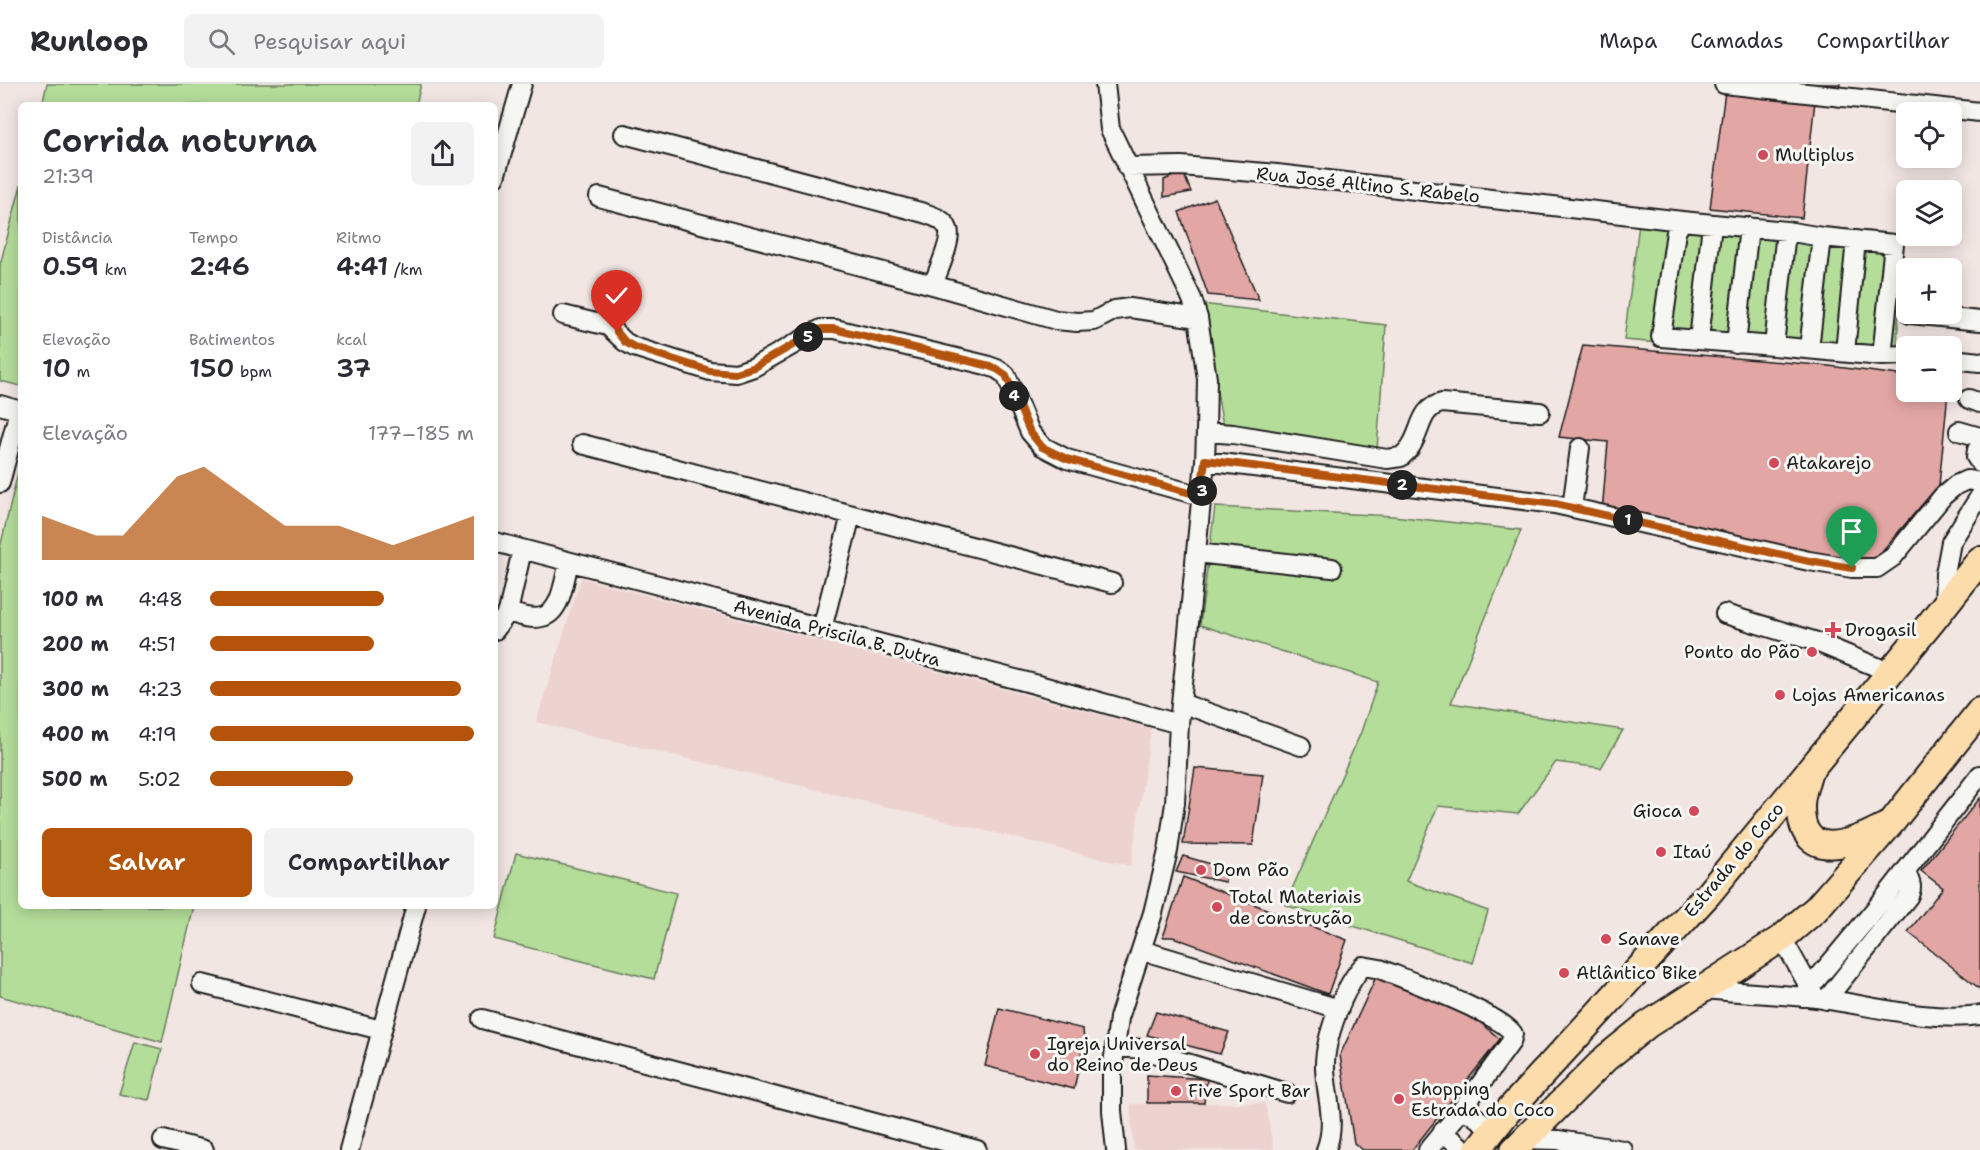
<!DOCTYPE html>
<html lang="pt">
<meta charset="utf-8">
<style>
body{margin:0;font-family:"Shantell Sans",sans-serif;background:#f2f2f3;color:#2b2b33;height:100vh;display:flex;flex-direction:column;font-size:22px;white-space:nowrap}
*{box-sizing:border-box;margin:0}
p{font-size:20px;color:#7c7c81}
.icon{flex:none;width:33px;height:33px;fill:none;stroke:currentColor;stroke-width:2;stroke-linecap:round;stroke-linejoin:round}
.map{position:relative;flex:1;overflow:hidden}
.panel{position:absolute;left:18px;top:18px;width:480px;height:807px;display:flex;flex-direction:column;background:#fff;border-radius:9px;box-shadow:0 3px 15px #0003}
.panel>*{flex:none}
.tools{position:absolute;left:1896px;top:18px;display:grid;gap:12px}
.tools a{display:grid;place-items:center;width:66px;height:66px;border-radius:9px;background:#fff;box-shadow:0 3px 15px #0003;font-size:30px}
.pin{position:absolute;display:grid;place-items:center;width:51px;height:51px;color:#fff;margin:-62px -26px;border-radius:50% 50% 50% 0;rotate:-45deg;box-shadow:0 0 6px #0007}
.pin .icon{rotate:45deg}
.km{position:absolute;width:30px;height:30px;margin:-15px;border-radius:50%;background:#222;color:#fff;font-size:16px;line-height:30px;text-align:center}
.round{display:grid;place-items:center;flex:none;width:63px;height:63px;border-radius:9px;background:#f2f2f3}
.overview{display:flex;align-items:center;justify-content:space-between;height:102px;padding:0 24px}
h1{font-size:33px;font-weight:600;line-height:45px}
.metrics{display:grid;grid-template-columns:repeat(3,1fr);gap:9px;height:102px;padding:6px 24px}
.metrics div{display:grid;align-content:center}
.metrics b{font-size:26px;font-weight:600}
.metrics small{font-size:16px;font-weight:400}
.metrics p{font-size:16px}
.chart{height:168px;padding:12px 24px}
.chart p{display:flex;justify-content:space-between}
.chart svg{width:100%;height:108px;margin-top:6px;fill:#b45309;opacity:.7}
.cta{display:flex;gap:12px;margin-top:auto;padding:12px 24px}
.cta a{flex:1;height:69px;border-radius:9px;background:#b45309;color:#fff;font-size:24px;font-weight:600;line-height:69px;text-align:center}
.cta a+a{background:#f2f2f3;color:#2b2b33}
ul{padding:0 24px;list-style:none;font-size:20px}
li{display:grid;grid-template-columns:96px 72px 1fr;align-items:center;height:45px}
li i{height:15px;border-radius:8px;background:#b45309}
header{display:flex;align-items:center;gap:36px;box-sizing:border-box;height:84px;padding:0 30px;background:#fff;border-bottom:2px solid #e1e1e2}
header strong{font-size:28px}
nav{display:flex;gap:33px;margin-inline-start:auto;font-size:21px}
.search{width:420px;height:54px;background:#f2f2f3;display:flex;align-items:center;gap:15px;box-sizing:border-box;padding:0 21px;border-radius:9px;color:#7c7c81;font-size:22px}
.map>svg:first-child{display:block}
.built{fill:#edd3d0}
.green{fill:#b4dd9a;stroke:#687c5b;stroke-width:1.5}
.building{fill:#e2a7a5;stroke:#1c1c1c;stroke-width:1.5}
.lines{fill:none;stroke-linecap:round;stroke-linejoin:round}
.minor-casing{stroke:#1c1c1c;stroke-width:22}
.highway-casing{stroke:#1c1c1c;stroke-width:30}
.minor{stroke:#f6f6f2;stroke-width:18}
.highway{stroke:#fddcac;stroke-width:26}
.route-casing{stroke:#fff;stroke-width:12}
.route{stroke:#b45309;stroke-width:8}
.poi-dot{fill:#d1495b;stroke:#f6f6f2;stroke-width:2}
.labels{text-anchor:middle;stroke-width:6;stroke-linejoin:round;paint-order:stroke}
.poi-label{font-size:18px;fill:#1c1c1c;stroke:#f6f6f2;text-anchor:start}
.street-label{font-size:18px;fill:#1c1c1c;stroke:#f6f6f2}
</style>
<header>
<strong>Runloop</strong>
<div class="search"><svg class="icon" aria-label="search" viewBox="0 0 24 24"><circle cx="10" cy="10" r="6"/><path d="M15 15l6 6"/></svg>Pesquisar aqui</div>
<nav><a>Mapa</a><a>Camadas</a><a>Compartilhar</a></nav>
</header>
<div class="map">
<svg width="1980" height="1066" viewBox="0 0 1980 1066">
<rect width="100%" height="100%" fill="#f2e6e3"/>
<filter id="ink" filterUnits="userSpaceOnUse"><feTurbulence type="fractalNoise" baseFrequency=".0167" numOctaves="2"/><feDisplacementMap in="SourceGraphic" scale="12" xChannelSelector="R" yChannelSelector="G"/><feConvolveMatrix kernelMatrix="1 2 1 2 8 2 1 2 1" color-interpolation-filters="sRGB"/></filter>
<g filter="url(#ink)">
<path class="built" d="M581,494L1151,644L1131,782L536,638Z
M1265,1019L1274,1066H1134L1130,1020Z"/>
<path class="green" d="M47,0H421L416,21H42Z
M21,101V302L0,297V181Z
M1641,124L1903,151L1896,279L1624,256Z
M1201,220L1386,241L1377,366L1223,341Z
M21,376V822H194L162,958L0,912V464Z
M1215,423L1393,432L1521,446L1451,619L1623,646L1601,684L1556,678L1518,730L1438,722L1406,797L1488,827L1473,879L1285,821L1361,648L1378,598L1200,541Z
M516,769L676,809L654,895L494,855Z
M135,958L162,965L149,1016L119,1010Z"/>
<path class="building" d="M1788,0H1840L1839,6Z
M1725,7L1815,17L1802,134L1710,124Z
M1183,88L1191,108L1164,113V96Z
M1215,114L1259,216L1208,211L1179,128Z
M1583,261L1829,282L1906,292V308H1948L1939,401L1870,481L1602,428L1608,358L1559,353Z
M1195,684L1263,690L1253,761L1183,760Z
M1980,714V905L1908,848L1943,804L1921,787Z
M1183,772L1225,784V798L1176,788Z
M1183,793L1347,856L1328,910L1173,853H1163Z
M1377,891L1475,934L1500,955L1412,1066H1363L1354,1059L1340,971Z
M999,924L1083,945L1084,958L1074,1005L985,982Z
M1156,928L1229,948L1220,970L1147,951Z
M1147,991L1207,995L1204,1019H1147Z"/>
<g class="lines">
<g class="minor-casing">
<path id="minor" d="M1105,0L1110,45L1192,215L1198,234L1207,295L1206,348L1205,377L1179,640L1175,719L1168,767L1153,829L1119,934L1112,988V1027L1116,1066
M1724,0L1980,28
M624,50L924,129C933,132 944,135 948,145C953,155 937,189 933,201
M1127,83L1181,82L1277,90L1682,137
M495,93L522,0
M599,113L933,201L1056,236L1077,238L1094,237L1115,226L1130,224L1198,234
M1786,147L1774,262L1882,272L1906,271
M1910,230L1980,237
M563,231L608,242L625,258L634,263L710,287L736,289L754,283L821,245H835L986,281L997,285L1006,291L1030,348L1042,362L1067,375L1201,412
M1699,256L1712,140
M1736,260L1749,143
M1774,262L1661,253L1676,148L1682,137L1786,147L1822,153L1894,160L1882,272
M1809,265L1822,153
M1845,268L1856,156
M1952,275L1980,278
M1969,315L1980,319
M0,321L21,327
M1959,347L1980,353
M1206,348L1233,350L1387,375L1401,373C1404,370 1409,366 1411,362C1422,345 1420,324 1442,319L1540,328
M582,360L1112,499
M1980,362L1977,366L1976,373L1980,379
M1205,377L1555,420L1809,477L1852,484H1877L1893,473L1943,412L1956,401L1967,396L1980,398
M0,399L19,327
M1572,424L1580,364
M495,458L1042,602L1179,640
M1196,469L1332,484
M1944,521L1945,490L1951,458L1980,412
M508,528C518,531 531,536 542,533C562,528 564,495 569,478
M1725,530L1814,557L1889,588
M822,545L851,431
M495,546L508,528L522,466
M1181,619L1301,662
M1782,854L1815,913
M1141,866L1339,925
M202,900L381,946
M1705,905C1742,909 1779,910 1816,914C1870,921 1925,938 1980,931
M1802,913L1882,817L1980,691
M1826,916L1908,813C1914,803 1910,797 1905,787
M482,935L977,1066
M1115,962L1140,965L1287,1009
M1463,1024L1493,1046
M1442,1048L1465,1066
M1523,1055L1558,1056L1623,1066
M163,1056L204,1066
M349,1066L416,822
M1326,1066C1337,1037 1326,1014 1325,984C1324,956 1344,902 1363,882L1380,885C1404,895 1503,931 1513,950L1511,958L1463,1024L1428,1066"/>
</g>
<g class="highway-casing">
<path id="highway" d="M1808,690C1805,700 1801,711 1801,722C1800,780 1852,760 1884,743
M1477,1066L1508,1027L1708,810L1933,536L1980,476
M1514,1066L1606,974L1647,941L1782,854L1816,825L1892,738L1980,627"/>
</g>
<use href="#minor" class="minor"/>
<use href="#highway" class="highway"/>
</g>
</g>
<g class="lines" filter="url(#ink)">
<g class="route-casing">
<path id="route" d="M617,248L625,258L634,263L710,287L735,289L754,283L821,245H834L986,281L997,285L1006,291L1030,348L1042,363L1067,375L1201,412L1205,376L1555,420L1809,477L1852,484"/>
</g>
<use href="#route" class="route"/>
</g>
<g class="poi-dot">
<circle cx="1763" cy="71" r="6"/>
<circle cx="1774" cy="379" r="6"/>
<path d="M1830 537h6v6h6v6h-6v6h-6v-6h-6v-6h6z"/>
<circle cx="1812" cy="568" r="6"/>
<circle cx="1780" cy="611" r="6"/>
<circle cx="1694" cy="727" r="6"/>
<circle cx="1661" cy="768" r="6"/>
<circle cx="1201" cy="786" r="6"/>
<circle cx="1217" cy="823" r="6"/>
<circle cx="1606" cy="855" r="6"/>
<circle cx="1564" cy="889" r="6"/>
<circle cx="1035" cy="970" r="6"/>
<circle cx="1176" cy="1007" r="6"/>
<circle cx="1399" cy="1015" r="6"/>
</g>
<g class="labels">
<g class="poi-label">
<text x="1775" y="77">Multiplus</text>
<text x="1786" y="385">Atakarejo</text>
<text x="1845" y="552">Drogasil</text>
<text x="1800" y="574" text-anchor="end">Ponto do Pão</text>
<text x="1792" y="617">Lojas Americanas</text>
<text x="1682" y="733" text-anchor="end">Gioca</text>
<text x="1673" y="774">Itaú</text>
<text x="1213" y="792">Dom Pão</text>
<text x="1229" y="819">Total Materiais<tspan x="1229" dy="21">de construção</tspan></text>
<text x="1618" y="861">Sanave</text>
<text x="1576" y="895">Atlântico Bike</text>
<text x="1047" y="966">Igreja Universal<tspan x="1047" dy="21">do Reino de Deus</tspan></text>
<text x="1411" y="1011">Shopping<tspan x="1411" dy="21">Estrada do Coco</tspan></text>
<text x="1188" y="1013">Five Sport Bar</text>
</g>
<g class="street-label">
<text transform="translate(1368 101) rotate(6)" y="6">Rua José Altino S. Rabelo</text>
<text transform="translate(837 549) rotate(15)" y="6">Avenida Priscila B. Dutra</text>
<text transform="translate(1734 776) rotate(-50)" y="6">Estrada do Coco</text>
</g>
</g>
</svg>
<div class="tools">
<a><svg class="icon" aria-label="locate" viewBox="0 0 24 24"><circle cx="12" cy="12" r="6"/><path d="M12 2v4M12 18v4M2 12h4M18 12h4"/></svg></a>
<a><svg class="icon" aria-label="layers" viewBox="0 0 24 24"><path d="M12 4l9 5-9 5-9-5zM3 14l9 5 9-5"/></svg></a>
<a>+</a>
<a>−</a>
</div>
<div class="pin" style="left:1852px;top:484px;background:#1e9e55"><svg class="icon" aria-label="arrive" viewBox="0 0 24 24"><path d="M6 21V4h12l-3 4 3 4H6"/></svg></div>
<div class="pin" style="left:617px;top:248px;background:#d93025"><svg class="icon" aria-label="check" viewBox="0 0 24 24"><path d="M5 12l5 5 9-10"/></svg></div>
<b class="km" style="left:1628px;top:436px">1</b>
<b class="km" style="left:1402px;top:401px">2</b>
<b class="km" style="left:1202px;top:407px">3</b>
<b class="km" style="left:1014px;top:312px">4</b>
<b class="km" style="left:808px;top:253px">5</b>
<section class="panel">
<div class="overview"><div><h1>Corrida noturna</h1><p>21:39</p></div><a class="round"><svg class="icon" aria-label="share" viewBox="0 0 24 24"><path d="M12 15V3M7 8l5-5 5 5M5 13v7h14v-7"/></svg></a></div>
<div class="metrics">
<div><p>Distância</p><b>0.59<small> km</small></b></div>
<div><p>Tempo</p><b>2:46</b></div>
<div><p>Ritmo</p><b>4:41<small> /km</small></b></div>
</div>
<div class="metrics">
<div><p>Elevação</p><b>10<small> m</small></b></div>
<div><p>Batimentos</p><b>150<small> bpm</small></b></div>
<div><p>kcal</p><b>37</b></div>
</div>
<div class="chart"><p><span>Elevação</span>177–185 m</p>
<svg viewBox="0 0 160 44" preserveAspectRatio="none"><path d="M0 44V26L10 30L20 34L30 34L40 22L50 10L60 6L70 14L80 22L90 30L100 30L110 30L120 34L130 38L140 34L150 30L160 26V44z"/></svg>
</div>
<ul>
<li><b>100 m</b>4:48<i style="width:66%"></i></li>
<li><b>200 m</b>4:51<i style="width:62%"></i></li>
<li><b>300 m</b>4:23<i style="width:95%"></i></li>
<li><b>400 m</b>4:19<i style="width:100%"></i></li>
<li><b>500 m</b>5:02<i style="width:54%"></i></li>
</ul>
<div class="cta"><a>Salvar</a><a>Compartilhar</a></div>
</section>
</div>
